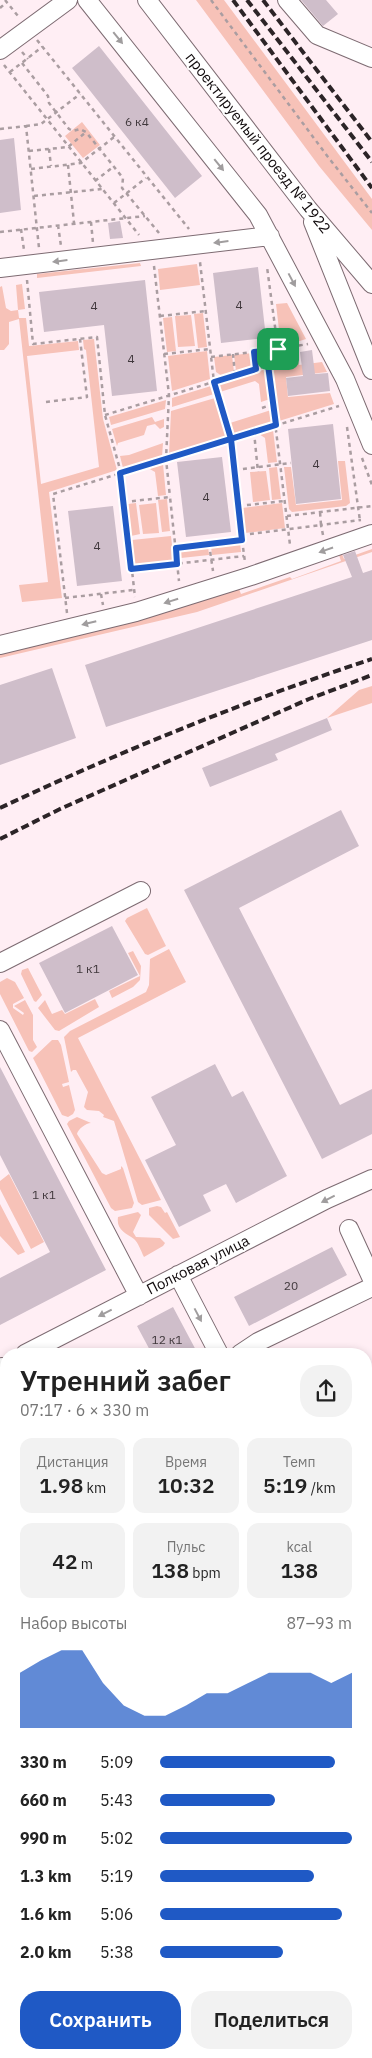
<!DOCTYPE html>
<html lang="ru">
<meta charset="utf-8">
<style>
body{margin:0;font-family:"IBM Plex Sans",sans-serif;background:#f2f2f2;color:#222;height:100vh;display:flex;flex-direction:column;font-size:19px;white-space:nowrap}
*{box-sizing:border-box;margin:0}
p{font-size:16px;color:#767676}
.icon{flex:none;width:28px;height:28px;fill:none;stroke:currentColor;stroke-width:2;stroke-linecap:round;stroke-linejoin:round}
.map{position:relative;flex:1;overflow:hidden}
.sheet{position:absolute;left:0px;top:1348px;width:372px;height:711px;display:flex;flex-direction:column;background:#fff;border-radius:20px 20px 0 0;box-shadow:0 2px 8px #0003}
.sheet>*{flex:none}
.pin{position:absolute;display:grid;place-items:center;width:42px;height:42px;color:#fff;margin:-21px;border-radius:10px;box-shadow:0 2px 8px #0006}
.round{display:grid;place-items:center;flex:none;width:52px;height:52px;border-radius:20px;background:#f2f2f2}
.summary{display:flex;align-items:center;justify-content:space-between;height:85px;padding:0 20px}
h1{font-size:28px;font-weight:600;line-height:38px}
.stats{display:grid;grid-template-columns:repeat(3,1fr);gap:8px;height:85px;padding:5px 20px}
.stats div{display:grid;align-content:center;border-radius:12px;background:#f2f2f2;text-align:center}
.stats b{font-size:21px;font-weight:600}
.stats small{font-size:14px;font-weight:400}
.stats p{font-size:14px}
.chart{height:140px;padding:10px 20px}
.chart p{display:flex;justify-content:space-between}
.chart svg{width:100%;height:90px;margin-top:5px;fill:#1f59c5;opacity:.7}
.action{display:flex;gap:10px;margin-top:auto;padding:10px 20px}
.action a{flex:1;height:58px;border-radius:20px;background:#1f59c5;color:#fff;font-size:20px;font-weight:600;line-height:58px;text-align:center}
.action a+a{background:#f2f2f2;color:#222}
ul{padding:0 20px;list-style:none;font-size:16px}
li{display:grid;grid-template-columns:80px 60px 1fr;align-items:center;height:38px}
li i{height:12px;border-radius:6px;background:#1f59c5}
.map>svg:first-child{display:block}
.green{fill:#f7c2b8}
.building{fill:#cfbeca}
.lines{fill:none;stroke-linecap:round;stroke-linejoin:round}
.minor-casing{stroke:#7d6b72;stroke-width:20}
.path{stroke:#aa9da1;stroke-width:2.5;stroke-dasharray:4 4;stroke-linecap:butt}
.minor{stroke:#fff;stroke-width:18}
.rail{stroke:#2c2427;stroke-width:4;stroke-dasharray:8 4;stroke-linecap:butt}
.oneway{fill:#a09d9e}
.route-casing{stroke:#fff;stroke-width:10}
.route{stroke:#1f59c5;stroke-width:6}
.labels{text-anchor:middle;stroke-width:4;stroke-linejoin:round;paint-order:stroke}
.number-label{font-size:12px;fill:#40383c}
.street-label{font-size:15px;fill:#110b0d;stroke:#fff}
</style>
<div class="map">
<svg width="372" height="2058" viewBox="0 0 372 2058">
<rect width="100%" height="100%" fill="#ffeef4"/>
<path class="green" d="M196,0H224L372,199V230L319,166Z
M82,122L100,145L83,158L65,136Z
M140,263L141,266L37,278V274Z
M197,264L200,285L160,290L158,269Z
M22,284L25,309L18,310L19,318H26L29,346L78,341L79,350L27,356L41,484L99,467L86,350L84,349L83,340L94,339L103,419L117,470L49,492L62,598L22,602L19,585L48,582L19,319L9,322V344L4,350H0V287L2,286L6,308L11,311L18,310L16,285Z
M287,303L306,339L281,347L276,304Z
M203,313L207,347L198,348L194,314Z
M191,315L195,346L178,347L175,316Z
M172,317L176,351L167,352L163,318Z
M297,350L299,365L322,362L327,372L286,377L288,397L330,393L334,404L279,421L273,367L283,364L282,353Z
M207,351L210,379L172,391L168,356Z
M253,353L254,366L236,371L234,355Z
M232,355L234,372L222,376L216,372L214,357Z
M266,369L270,399L261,402L259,384L255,381L220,392L217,384Z
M211,386L214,394L172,407V398Z
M215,398L227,437L169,455L171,411Z
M166,400L165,409L111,425L109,417Z
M271,410L272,423L234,435L230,423Z
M152,417L155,422L164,419V427L160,429L155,424L147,426L144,435L118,443L117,446L112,429Z
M273,430L277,462L268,463L265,438L259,434Z
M163,443L162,457L123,468L120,456L129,455Z
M338,461H345L350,503L346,506L292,512L289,509L284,467H291L296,505L342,500Z
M163,464L166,495L158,496L155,472L148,468Z
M277,467L281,499L272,500L269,468Z
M266,471L270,500L253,502L250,472Z
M167,499L170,531L162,532L158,500Z
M136,503L140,534L131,536L128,504Z
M156,503L159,533L143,534L139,505Z
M282,503L285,528L245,533L242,508Z
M171,536L174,563L135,567L132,540Z
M240,543L241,552L212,555L211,546Z
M208,546L209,555L181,558L180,550Z
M372,549V552L197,612L0,658V654L114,625L239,589L241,594L290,577L292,579L341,561L339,555L342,554L344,559Z
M372,686V703L327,718L359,690Z
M147,908L166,946L148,955L145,954L125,921L127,918Z
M169,949L186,982L78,1038L161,1200L142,1205L138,1202L114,1121L103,1117L104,1115L99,1111L87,1110L84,1107L88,1092L76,1070H73L71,1072L64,1037L70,1031L146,992L149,985L150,959Z
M133,951L141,966L140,980L133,987L112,998L109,991L140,976L128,953Z
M28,968L42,995L36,1002L34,1001L21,974L22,970Z
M7,978L15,982L24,998L13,1004V1008L23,1015L24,1013L14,1006L25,1000L33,1015V1040L37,1047L32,1052L29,1051L0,994V982Z
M95,999L99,1007L59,1031L55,1030L38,1008L45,1000L52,1014L62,1010L65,1014Z
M52,1040H58L61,1045L69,1082L62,1084L63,1087L69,1085L75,1110L73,1114L68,1117L62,1115L33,1058Z
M77,1117L91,1123C86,1123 78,1129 77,1134L102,1173L106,1175L121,1169V1166L123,1168L134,1203L132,1208L115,1211L111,1208L67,1124L69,1121Z
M9,1174L44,1242L31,1249L0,1189V1181Z
M0,1204L25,1252L18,1255L0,1236Z
M157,1206L161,1207L165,1213L167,1212L180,1237L173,1239L149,1215V1208Z
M138,1212L141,1215L133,1232L136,1237L160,1238L165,1243L163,1246L144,1257C141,1251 138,1242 134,1239C126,1233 116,1230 118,1217Z
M6,1830V2052H121L122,2058H0V1831Z"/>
<path class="building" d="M301,0H326L338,14L323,26Z
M99,46L202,176L175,198L72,68Z
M14,138L21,210L0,213V140Z
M120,221L123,238L110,239L108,223Z
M258,267L266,338L221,343L213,273Z
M145,280L157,391L112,396L104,325L44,332L39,292Z
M312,350L315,374L328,373L330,391L288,396L286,378L303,376L300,352Z
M333,424L341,499L296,504L288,429Z
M222,457L231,532L186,537L177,462Z
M113,506L122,581L77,586L68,511Z
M355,551L363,573L372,570V640L106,727L85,665L352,577L343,555Z
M52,668L76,738L0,765V685Z
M327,718L332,730L275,754L278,760L210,787L202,768Z
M341,810L359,846L239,908L340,1105L372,1089V1134L322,1159L184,890Z
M112,926L138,975L65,1013L39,963Z
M215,1064L232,1097L243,1091L287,1176L236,1203L226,1184L203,1195L211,1211L179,1227L145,1160L176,1145L151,1097Z
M0,1067L106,1270L0,1325V1278L50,1252L0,1155Z
M332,1247L347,1275L249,1326L234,1297Z
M173,1307L198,1354H152L137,1326Z"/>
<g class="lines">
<g class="minor-casing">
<path id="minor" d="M87,0L258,215L345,379L372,445
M147,0L308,209L372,284
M287,0L317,35L372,58
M0,50L68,0
M313,222L372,370
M0,268L270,236
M0,645L136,612L251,576L372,534
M0,963L141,891
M0,1030L139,1296
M349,1229L372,1279
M178,1275L219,1354
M25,1354L327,1199L372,1179
M240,1354L258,1342L372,1287
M2,1367L6,1374
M372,1422C365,1438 367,1460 367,1478L372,1479
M0,1558L6,1568
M366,1677H372
M0,1710L6,1709
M366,1737H372
M366,1784L372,1868
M366,1940H372
M366,1966L372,2001
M143,2052L144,2058"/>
</g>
<path class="path" d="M5,0L18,16
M211,0L328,157L372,213
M0,8L7,2
M37,40L189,229
M22,52L28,59
M22,63L48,96L49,103L69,129L73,131L80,129L86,132L123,178L122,188L159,233
M4,65L139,235
M10,72L42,47
M26,126L41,124L80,94
M0,129L26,126L39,248
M49,149L51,166
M29,151L68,147L86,132
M68,165L74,223
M31,169L81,163L114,137
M95,181L113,167
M34,196L102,189
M114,203L146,178
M91,222L93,243
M58,225L61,246
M21,229L24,250
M0,232L145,216
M154,266L169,395L166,459L170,497
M27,280L33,344L97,337L105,415L121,473L135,597
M160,316L206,311
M254,352L256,369
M164,354L210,349
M233,354L235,375
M211,357L278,349L267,267
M268,365L290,545
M46,402L87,397L80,339
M262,408L273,404
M105,415L279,362L278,349L308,344
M347,427L360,521
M254,432L258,472
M362,458L372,485
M235,470L291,463
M124,502L170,497L179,581
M239,506L284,501
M287,516L372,506
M242,535L321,525L320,512
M323,535L321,525L361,520
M242,540L245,562
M209,544L213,571
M176,547L242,540L231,439L214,382L200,262
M131,569L244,556
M101,594L103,605
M65,598L133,590
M67,613L53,494L339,406
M366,1699L372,1698
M0,1915L6,1914
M0,1981L6,1980
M366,2020L372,2019
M54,2052L55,2058
M90,2052V2058
M352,2052V2055
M80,2058L90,2055
M213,2058L230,2052"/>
<use href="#minor" class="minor"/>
<path class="rail" d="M233,0L372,188
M247,0L372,162
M263,0L372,142
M0,808C121,751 245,701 372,659
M0,839L60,809L309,699L372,675"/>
</g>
<defs><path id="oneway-solid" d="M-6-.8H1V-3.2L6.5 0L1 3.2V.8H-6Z" transform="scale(1.25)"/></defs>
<g class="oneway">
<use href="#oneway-solid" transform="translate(118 38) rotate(51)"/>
<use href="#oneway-solid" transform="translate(219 165) rotate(51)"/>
<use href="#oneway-solid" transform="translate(221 242) rotate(173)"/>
<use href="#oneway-solid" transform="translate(60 261) rotate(173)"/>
<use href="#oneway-solid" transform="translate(292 280) rotate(62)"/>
<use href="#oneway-solid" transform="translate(326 550) rotate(161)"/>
<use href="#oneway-solid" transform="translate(171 601) rotate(163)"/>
<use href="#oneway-solid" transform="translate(89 623) rotate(166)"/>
<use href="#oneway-solid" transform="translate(328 1199) rotate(153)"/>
<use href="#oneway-solid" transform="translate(105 1313) rotate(153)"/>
<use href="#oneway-solid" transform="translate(198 1315) rotate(62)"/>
</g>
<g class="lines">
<g class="route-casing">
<path id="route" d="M278,349L279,362L268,365L276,425L120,473L131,569L177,564L176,548L242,540L231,439L214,382L256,369L254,352L278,349"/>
</g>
<use href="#route" class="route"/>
</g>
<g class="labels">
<g class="number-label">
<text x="137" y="126">6 к4</text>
<text x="239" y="309">4</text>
<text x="94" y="310">4</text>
<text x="131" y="363">4</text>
<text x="316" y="468">4</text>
<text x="206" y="501">4</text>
<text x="97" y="550">4</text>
<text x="88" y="973">1 к1</text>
<text x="44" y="1199">1 к1</text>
<text x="291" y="1290">20</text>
<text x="167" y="1344">12 к1</text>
</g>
<g class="street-label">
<text transform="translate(258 143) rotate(52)" y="5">проектируемый проезд № 1922</text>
<text transform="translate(198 1265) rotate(-27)" y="5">Полковая улица</text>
</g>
</g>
</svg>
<div class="pin" style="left:278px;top:349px;background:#1e9e55"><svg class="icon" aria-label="arrive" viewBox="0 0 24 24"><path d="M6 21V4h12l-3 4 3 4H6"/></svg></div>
<section class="sheet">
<div class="summary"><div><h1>Утренний забег</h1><p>07:17 · 6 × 330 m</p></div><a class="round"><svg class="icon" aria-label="share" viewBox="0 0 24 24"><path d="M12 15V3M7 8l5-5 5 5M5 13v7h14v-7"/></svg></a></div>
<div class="stats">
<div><p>Дистанция</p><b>1.98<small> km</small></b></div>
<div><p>Время</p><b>10:32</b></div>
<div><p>Темп</p><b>5:19<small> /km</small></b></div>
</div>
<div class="stats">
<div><b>42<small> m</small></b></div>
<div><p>Пульс</p><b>138<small> bpm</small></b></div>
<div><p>kcal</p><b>138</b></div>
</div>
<div class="chart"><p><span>Набор высоты</span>87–93 m</p>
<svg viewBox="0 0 160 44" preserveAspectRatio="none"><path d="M0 44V17L10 11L20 6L30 6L40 22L50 33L60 38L70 38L80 33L90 27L100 27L110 22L120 17L130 17L140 17L150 22L160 17V44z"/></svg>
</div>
<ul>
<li><b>330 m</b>5:09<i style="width:91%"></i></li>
<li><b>660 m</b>5:43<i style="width:60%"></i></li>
<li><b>990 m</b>5:02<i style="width:100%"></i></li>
<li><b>1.3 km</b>5:19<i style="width:80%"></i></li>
<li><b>1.6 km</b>5:06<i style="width:95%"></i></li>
<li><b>2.0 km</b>5:38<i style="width:64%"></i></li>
</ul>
<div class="action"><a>Сохранить</a><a>Поделиться</a></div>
</section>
</div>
